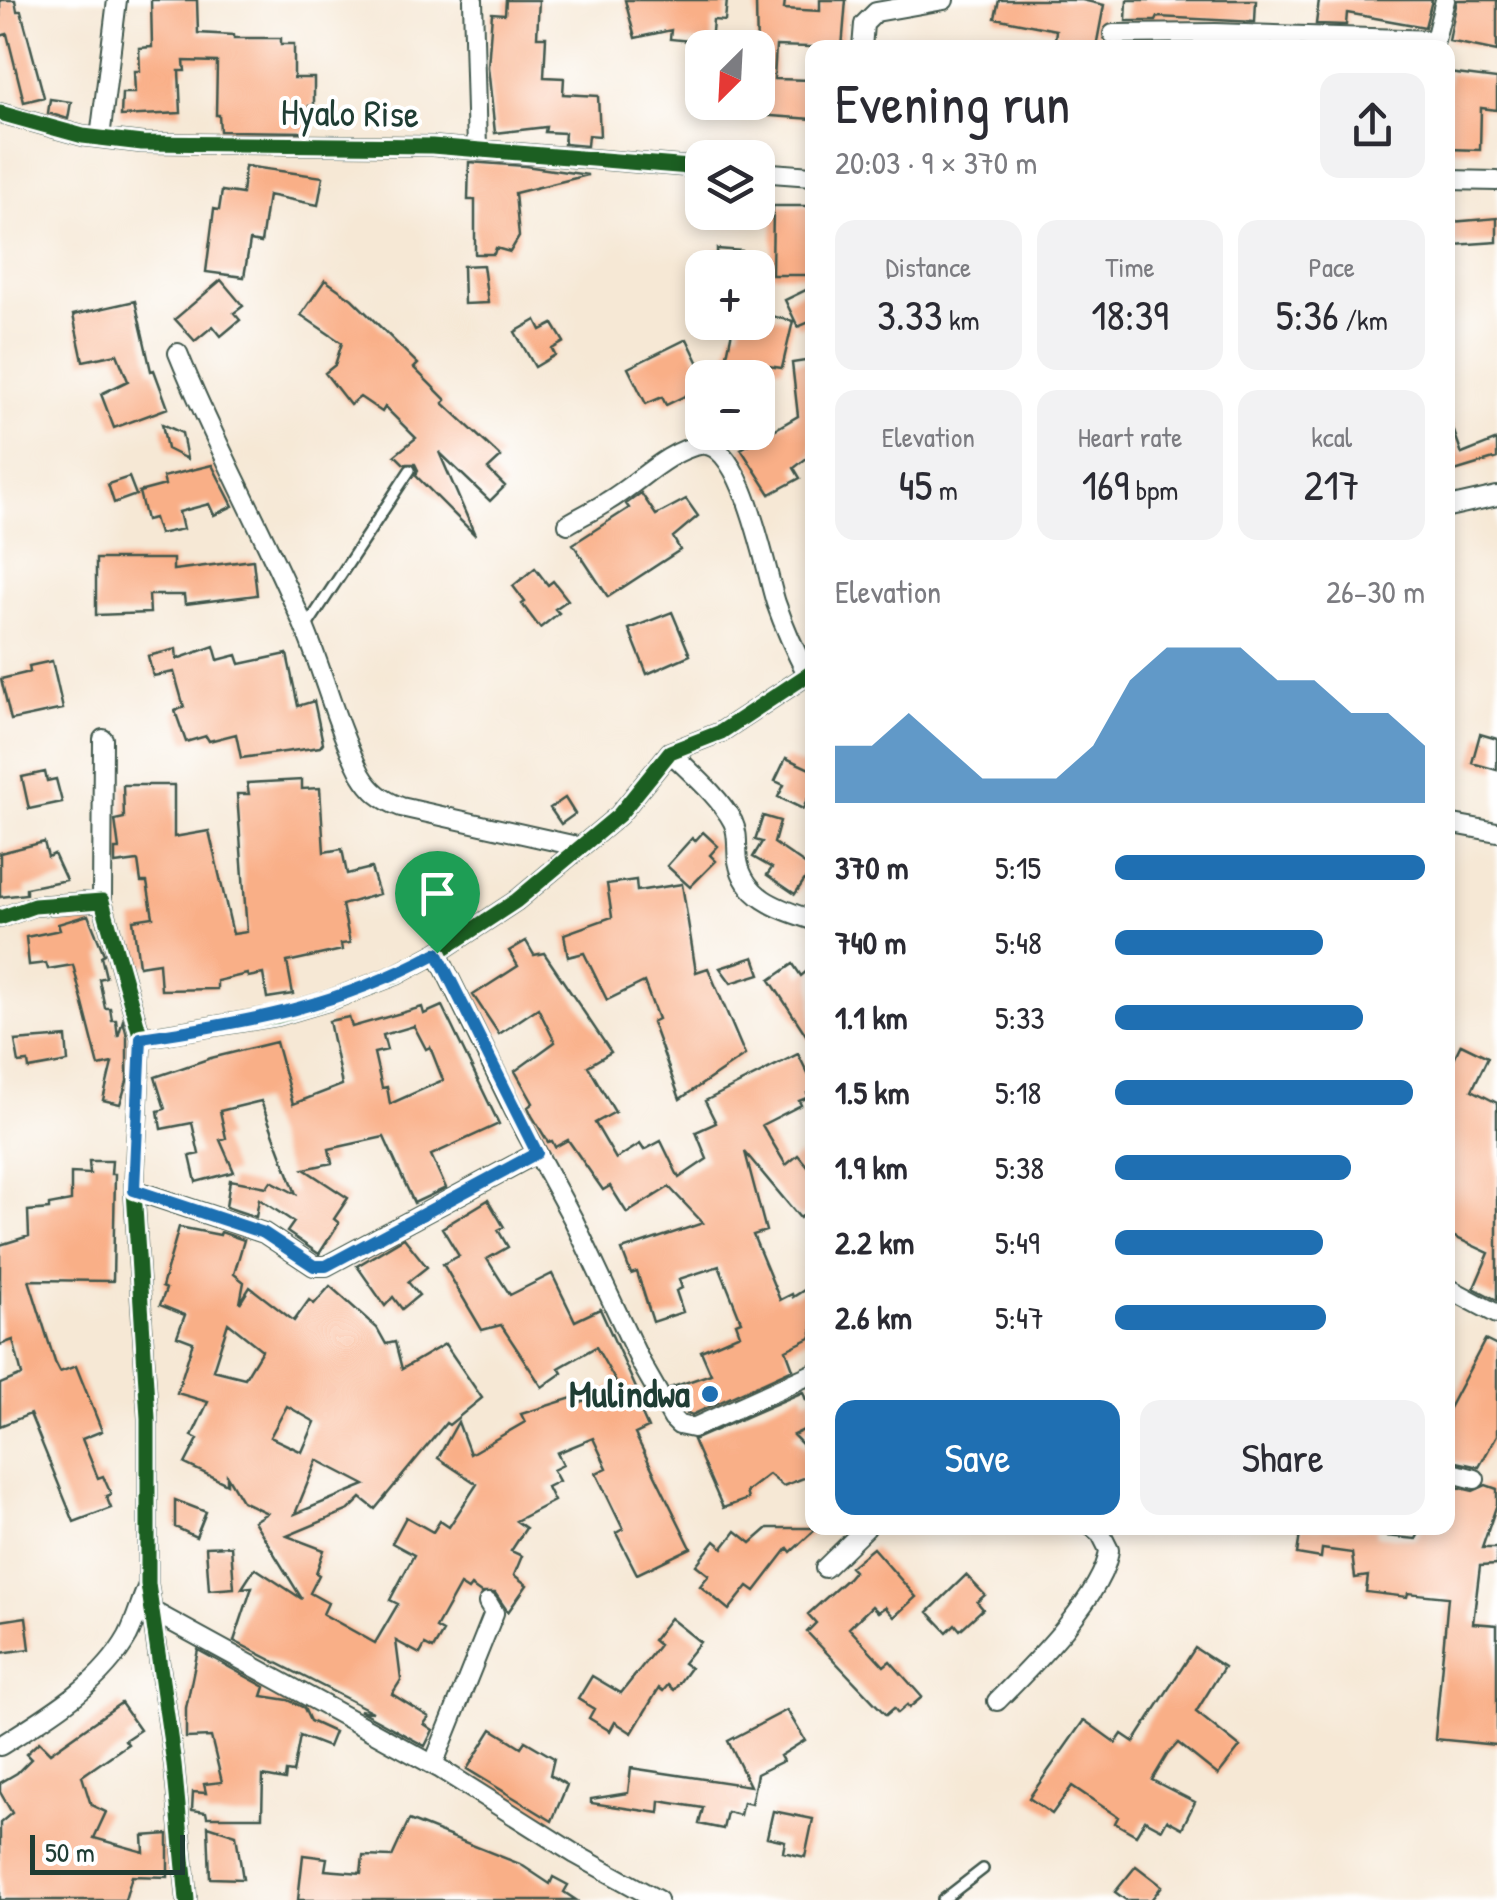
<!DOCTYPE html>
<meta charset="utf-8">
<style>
body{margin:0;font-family:"Patrick Hand",sans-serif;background:#f2f2f3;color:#2b2b33;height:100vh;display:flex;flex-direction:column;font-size:38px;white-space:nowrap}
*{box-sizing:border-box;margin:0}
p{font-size:32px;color:#7c7c81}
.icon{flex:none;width:55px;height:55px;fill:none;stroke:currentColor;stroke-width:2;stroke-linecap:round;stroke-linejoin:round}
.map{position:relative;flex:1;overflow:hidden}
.side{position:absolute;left:805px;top:40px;width:650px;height:1495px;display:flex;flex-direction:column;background:#fff;border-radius:20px;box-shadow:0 5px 15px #0003}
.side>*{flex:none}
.needle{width:65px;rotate:204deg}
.fabs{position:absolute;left:685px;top:30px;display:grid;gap:20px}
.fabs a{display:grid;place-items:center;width:90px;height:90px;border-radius:20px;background:#fff;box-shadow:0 5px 15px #0003;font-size:50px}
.scale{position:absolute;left:30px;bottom:25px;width:155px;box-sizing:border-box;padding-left:10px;border:5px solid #1f3d34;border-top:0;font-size:28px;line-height:35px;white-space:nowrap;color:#1f3d34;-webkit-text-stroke:8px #fff;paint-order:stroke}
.pin{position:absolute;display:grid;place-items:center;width:85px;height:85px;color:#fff;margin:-102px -42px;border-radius:50% 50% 50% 0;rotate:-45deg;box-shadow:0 0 10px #0007}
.pin .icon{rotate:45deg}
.round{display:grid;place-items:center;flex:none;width:105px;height:105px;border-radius:20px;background:#f2f2f3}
.overview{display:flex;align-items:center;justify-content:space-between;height:170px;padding:0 30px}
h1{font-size:55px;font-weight:600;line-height:75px}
.stats{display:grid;grid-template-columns:repeat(3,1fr);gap:15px;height:170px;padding:10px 30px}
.stats div{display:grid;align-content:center;border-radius:20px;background:#f2f2f3;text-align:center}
.stats b{font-size:42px;font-weight:600}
.stats small{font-size:28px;font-weight:400}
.stats p{font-size:28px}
.chart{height:280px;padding:20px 30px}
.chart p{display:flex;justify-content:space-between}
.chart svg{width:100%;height:180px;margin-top:10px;fill:#1f6fb2;opacity:.7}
.primary-button{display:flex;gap:20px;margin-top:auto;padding:20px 30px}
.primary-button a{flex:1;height:115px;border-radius:20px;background:#1f6fb2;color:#fff;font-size:40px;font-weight:600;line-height:115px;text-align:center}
.primary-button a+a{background:#f2f2f3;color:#2b2b33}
ul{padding:0 30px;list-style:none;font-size:32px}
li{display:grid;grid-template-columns:160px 120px 1fr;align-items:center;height:75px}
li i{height:25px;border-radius:12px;background:#1f6fb2}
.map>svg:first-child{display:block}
.building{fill:#f9af87;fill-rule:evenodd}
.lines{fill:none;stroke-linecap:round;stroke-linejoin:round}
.lane-casing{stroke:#3f574c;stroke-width:14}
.street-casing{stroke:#3f574c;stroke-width:22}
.lane{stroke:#fff;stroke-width:9}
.street{stroke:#fff;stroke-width:18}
.cycleway-casing{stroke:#fff;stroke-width:21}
.cycleway{stroke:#1b5e20;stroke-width:15}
.route-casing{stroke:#fff;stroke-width:20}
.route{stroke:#1f6fb2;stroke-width:12}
.poi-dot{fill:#1f6fb2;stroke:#fff;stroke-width:4}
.labels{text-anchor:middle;stroke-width:8;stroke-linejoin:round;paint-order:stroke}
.street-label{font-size:38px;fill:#1f3d34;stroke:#fff}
.poi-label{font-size:38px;font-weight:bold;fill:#1f3d34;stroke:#fff;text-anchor:end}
</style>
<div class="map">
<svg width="1497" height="1900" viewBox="0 0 1497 1900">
<rect width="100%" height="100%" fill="#fff"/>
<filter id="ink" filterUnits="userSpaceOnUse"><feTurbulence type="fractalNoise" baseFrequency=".01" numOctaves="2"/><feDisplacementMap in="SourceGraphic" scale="20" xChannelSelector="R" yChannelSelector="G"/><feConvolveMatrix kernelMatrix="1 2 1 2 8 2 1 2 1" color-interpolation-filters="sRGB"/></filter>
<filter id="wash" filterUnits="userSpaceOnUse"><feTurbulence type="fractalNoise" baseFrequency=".0048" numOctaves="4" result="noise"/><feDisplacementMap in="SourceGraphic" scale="40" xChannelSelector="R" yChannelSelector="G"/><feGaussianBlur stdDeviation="2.25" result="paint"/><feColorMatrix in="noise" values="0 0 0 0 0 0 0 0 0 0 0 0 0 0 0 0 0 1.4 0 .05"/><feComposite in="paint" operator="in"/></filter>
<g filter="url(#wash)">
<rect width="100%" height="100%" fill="#f6e8d5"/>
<g id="blocks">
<path class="building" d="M0,0H15L17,11H21L44,97L24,102L7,34L0,36Z
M151,0H197L198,33L234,35V38H281V44H294V78H314V106H309V132L220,131L219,115H216L217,62L184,61L185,71H179L181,113L121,116L122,93H135L134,71H140L139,48L152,47Z
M506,0H539L537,37H546L544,77L564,78L563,94L598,96L600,136L588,135L587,146L564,144L565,133L545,132L546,127L495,133L488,67L492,13L505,14Z
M625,0H727L725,21L713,20L711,43L670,39L671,30L635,38Z
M756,0H785L784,9L820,11V0H846L842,48L776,46L774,79L812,80V119L758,115Z
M999,0H1082L1104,5L1096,47L1055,40L1056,30L995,18Z
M1127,0H1256L1255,22L1158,17L1156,21H1126Z
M1319,0H1432L1425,27L1347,13L1346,25L1316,24Z
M1457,0H1497V51L1449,41Z
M1448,73L1497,79V110L1481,108L1480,150L1448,149Z
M50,99L71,102L68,119L48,113Z
M469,162L525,166L588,175L515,193L519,237L510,252L496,248L494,254H475V200H468Z
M245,166L323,177L318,205L268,195L261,243L250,241L244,277L206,272L214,209L219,210L222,191L242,194Z
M773,206H812V275H772Z
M1497,218V242L1454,245L1452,222Z
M717,249L742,251L741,268H717Z
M483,265L488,303L464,304L463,266Z
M221,280L243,306L234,313L240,320L221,336L213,326L195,341L175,319Z
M325,280L352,299L418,364L414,368L446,400L443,403L501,457L488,469L505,486L490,501L439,452L475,535L416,476L418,470L415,464H404L395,455L416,438L385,407L382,412L360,397L350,405L325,373L335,365L342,343L301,315Z
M812,287V321L798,327L785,300Z
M135,301L151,371L154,370L168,408L114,428L101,394L128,381L117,354L83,361L73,315Z
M762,314L793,321L782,368L726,360L732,331L739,332L742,322H758Z
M536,320L541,330L553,324L564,342L552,349L555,355L535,367L515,332Z
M687,339L705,376L695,381L699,389L666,405L662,397L646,404L628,368Z
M812,360V454L794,468L800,478L770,494L741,449L798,416L792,363Z
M1448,420H1450L1462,454L1497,440V458L1448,473Z
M162,424L182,433L187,459L167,449Z
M212,465L233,506L214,515L209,504L179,512L183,529L159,534L154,518L146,520L139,492L165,485L163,477Z
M129,477L136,495L114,503L108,484Z
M641,493L656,515L686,499L698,516L673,537L680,550L608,597L573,544L629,508L626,504Z
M96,559H173V570L253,560L257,595L185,604L184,595H149L150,613L96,615Z
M535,568L548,585L553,581L568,600L555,609L559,613L540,628L522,604L525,602L513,586Z
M672,612L690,655L647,674L629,629Z
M214,646L218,660L237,655L240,664L287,654L298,706L314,701L323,743L320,747L241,758L236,734L209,741L206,736L186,742L175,711L184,707L174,672L153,676L148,656L176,649L177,659Z
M52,661L63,709L11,720L1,679L30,672L29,666Z
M1480,734L1497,739V770L1472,763Z
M786,758L812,770V789L803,809L778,797L784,785L775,781Z
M45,772L47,781L56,779L62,802L29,809L22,777Z
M302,780V789L320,788L324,852L342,849L347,874L371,868L379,894L342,905L350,943L341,944L342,950L287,962L293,994L267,998L263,974L248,977L247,974L217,981V989L161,990L159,963L139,966L133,920L153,917L147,882H141L138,861L115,864V849H119L115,820L124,818L123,785H174V837L209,831L233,934L247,932L237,794H249L247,783Z
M565,798L575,814L561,824L550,808Z
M763,816L780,821L774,843L812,869L795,894L767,875L772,868L753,857L762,842L755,840Z
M703,832L718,846L710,855L716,861L690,887L667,866L692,838L695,841Z
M44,842L48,857L54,854L66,880L26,888V894L0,897V853Z
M636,880L637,891L682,884L696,972L708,968L745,1055L680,1099L652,1022L658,1019L644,982L607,1000L584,953L568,957L564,934L612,917L607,884Z
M88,915L104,954L101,956L106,977L99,979L105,1008H110L112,1020H116L118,1037L123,1020L127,1036V1081L120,1104L103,1100L112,1063L99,1066L73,965L48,969L46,963L29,965L26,937L60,930L58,924Z
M526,941L534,955L544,953L611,1052L588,1066L615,1112L595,1123L616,1159L640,1144L644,1150L661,1141L679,1178L707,1159L696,1132L716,1123L705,1101L798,1054L812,1082V1090L807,1093L809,1097L799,1101L801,1105L762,1125L786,1165L798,1155L812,1172V1208L800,1218L745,1152L766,1231L753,1235L780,1300L792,1294L793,1297L812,1285V1337L786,1350L793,1369L692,1415L683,1411L670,1388L711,1374L701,1351L740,1334L736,1323L741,1321L719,1266L679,1279L682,1288L676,1291L683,1312L653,1322L637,1272L631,1274L622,1250L703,1223L669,1187L627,1213L610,1186L603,1190L568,1140L555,1147L552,1141L548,1142L532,1116L528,1107L533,1103L515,1071L555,1042L538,1008L499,1034L473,995L518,966L509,951Z
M754,957L760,974L731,983L720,968Z
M793,964L801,976L812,967V1044L770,980Z
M442,1006L499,1124L431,1155L446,1188L414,1203L384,1137L329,1149L332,1163L304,1169L348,1198L334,1219L339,1223L319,1254L287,1232L294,1222L259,1199L256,1217L226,1207L230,1180L267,1187L271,1181L296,1194L261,1101L220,1111L226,1138L220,1140L234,1172L196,1182L190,1156L199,1154L192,1123L161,1129L158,1111L165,1109L155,1077L211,1058L276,1042L293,1104L342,1085L329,1021L349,1017L352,1027L422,1007L424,1014ZM414,1026L426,1049L430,1047L443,1080L390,1104L387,1087L382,1088L374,1053L387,1050L383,1035Z
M66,1037L68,1062L29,1069L28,1062L19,1063L15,1041Z
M1461,1044L1488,1057L1472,1090L1497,1103V1300L1474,1288L1489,1253L1448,1234V1071Z
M89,1161H112L111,1174H115L113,1281L29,1280L55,1362L60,1372L76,1366L102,1431L82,1439L98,1478L103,1476L111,1494L106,1496L111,1508L74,1522L30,1414L0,1426V1384L22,1375L13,1340L0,1345V1245L29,1236L28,1211L49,1209V1205L71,1201V1173L90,1174Z
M488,1200L504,1227L498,1230L508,1247L487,1259L510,1295L552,1274L575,1321L600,1309L640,1397L635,1399L648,1428L635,1434L691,1548L637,1574L616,1533L623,1529L596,1473L607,1468L593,1438L557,1453L563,1465L553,1470L559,1481L547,1487L554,1501L516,1521L526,1528L511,1551L522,1556L514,1575L527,1585L508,1612L495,1593H481L471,1586L468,1590L460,1585L436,1628L443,1632L433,1649L425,1645L420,1654L396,1641L401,1680L392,1694L429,1717L424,1724L433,1730L425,1746L359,1710L373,1712L234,1641L252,1587L242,1588L255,1568L302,1599L254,1521L267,1513L242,1501L227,1476V1484L185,1464L198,1439L192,1436L208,1402L177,1393L193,1342L177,1336L185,1315L160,1305L166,1289L162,1287L179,1227L220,1235L221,1232L244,1240L234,1274L244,1282L240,1303L250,1287L294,1321L309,1300L314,1304L330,1286L377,1328L386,1344L395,1342L402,1369L445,1344L482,1398L449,1425L446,1423L375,1509L361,1498L349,1510L287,1536L324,1550L316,1573L319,1575L310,1593L328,1603L323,1614L375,1643L398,1604L390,1600L414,1555L392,1543L406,1517L433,1532L440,1521L449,1527L477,1484L438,1458L458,1422L470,1454L525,1422L521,1414L575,1397L577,1404L610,1388L609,1386L616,1382L596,1347L559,1368L562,1373L542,1387L501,1325L482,1330L443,1264L459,1256L442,1228ZM228,1323L262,1350L245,1378L213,1370ZM287,1406L315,1422L302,1452L270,1437ZM317,1460L365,1485L295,1514Z
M404,1238L427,1267L408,1282L419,1295L402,1309L393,1297L385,1306L357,1266Z
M1485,1340L1497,1346V1435L1479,1467L1448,1460V1410Z
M803,1392L806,1400L812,1397V1426L793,1435L812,1454V1475L783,1486L769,1474L746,1492L748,1499L723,1508L693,1440Z
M1448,1485L1473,1491L1486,1485L1497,1489V1504L1482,1548H1497V1565L1480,1566L1473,1623L1497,1625V1745L1435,1739L1448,1597L1408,1593L1407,1597L1366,1592L1368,1576L1355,1578L1352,1553L1322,1549L1321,1558L1297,1554L1301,1528H1376L1377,1535L1416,1539L1422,1528H1448Z
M175,1500L206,1512L196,1537L175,1527Z
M768,1528H817L791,1552L788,1548L755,1591L748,1586L729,1610L700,1586L709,1575L696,1565L715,1541L723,1548L736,1531L751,1543Z
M231,1546L234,1588L209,1590L206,1547Z
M873,1548L916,1597L894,1617L885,1607L878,1612L872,1606L849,1628L884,1666L890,1661L922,1697L909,1708L907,1705L898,1713L894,1708L886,1715L807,1632L816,1623L808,1614L848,1578L854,1571L850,1567Z
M966,1575L985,1595L977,1602L983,1609L960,1630L955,1624L947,1632L928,1612Z
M26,1617L30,1649L0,1653V1621Z
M670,1618L700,1642L683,1663L690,1668L674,1690L668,1685L663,1691L659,1688L632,1733L615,1722L610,1731L589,1718L594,1709L578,1699L592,1676L621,1693L659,1645L653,1640Z
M1195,1648L1224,1667L1196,1712L1240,1747L1218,1775L1178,1743L1167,1755L1152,1780L1195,1802L1182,1828L1167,1820L1162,1829L1145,1820L1136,1835L1115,1823L1118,1817L1072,1786L1052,1814L1029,1798L1084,1720L1116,1743L1122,1734L1134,1742Z
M198,1650L265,1687L262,1696L288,1700L304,1708L310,1721L334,1732L328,1747L300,1736L293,1773L286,1772L285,1780L263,1776L262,1817H207L206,1812L192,1810L193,1792L206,1793L204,1784L222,1782L211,1737L186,1738V1708Z
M121,1703L140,1730L125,1740L128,1744L82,1776L91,1805L106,1812L94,1838L144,1852L143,1836L168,1834V1877L132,1876L125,1900H0V1823L12,1813L0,1792V1783L17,1773L31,1759L26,1754L39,1742L50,1753Z
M787,1710L805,1740L780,1756L783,1761L757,1774L751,1804L743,1802L740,1815L727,1812L723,1829L699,1824L703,1808L660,1801L659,1813L591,1803V1799L628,1793L631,1768L750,1786L728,1741Z
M492,1729L521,1747L525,1741L554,1758L550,1775L567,1785L552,1821L467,1769Z
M773,1811L813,1819L805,1857L783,1852L785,1841L767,1837Z
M409,1820L520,1864L550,1884L553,1877L568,1885L564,1892L576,1900H298L303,1855L327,1858L325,1870L361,1873L363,1856L392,1857Z
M208,1826L236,1835L243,1879L210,1878Z
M1136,1866L1162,1886L1151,1900H1126L1115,1892Z"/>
</g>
</g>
<g filter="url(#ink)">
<use href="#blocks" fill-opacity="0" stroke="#3f574c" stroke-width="2.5"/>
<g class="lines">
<g class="lane-casing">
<path id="lane" d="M307,626L410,470
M943,1900L983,1869"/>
</g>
<g class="street-casing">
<path id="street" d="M473,0L477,149
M1113,34L1215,33L1435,40
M862,48L864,24L876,12L944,0
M1433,48L1445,0
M0,113L83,136L142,143L432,146L702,168
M100,138L117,0
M758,172L812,176
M1448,180L1497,181
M178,353C215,445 264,532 303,624C324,673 336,726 361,774C371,791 382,800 401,807L581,847
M1448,507L1497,496
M568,524C581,516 595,510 608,501C637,484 667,451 700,445C742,437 766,573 776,603C785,629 795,651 807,674
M670,752C691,773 719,796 733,822C739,835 736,847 738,861C745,899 780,909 812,920
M1448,823L1497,832
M102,901L103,739
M0,918L34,906L102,901L141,1038L134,1190L148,1418V1584L174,1764L187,1900
M437,953L514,1110L574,1221L641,1363L673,1419L679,1425L693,1428L812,1374
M141,1038L277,1016L331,1000L396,975L437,953L516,901L619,815L670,752L721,732L812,672
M134,1190L264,1233L314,1266H326L537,1153
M1448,1288L1497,1314
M1448,1472L1475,1479
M825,1568L866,1528
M154,1612L439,1768L575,1854L658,1900
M997,1701C1028,1670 1105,1594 1109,1550L1101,1534L1094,1528
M0,1746C47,1716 100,1686 128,1636C136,1620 141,1601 148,1585
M433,1765L494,1613L488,1603"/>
</g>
<use href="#lane" class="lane"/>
<use href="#street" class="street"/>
<g class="cycleway-casing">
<path id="cycleway" d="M0,113L83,136L142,143L432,146L702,168
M0,918L34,906L102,901L141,1038L134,1190L148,1418V1584L174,1764L187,1900
M141,1038L277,1016L331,1000L396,975L437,953L516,901L619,815L670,752L721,732L812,672"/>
</g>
<use href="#cycleway" class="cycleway"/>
</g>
</g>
<g class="lines" filter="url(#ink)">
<g class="route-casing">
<path id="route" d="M437,953L537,1153L326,1266H314L264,1233L134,1190L141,1038C250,1022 339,1006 437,953Z"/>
</g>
<use href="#route" class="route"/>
</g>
<circle class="poi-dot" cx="710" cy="1394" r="10"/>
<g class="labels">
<g class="street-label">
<text transform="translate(350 113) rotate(1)" y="13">Hyalo Rise</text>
</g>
<g class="poi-label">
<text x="690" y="1407">Mulindwa</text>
</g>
</g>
</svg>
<div class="fabs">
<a><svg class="needle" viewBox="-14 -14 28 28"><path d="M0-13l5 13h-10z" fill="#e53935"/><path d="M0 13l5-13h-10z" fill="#7c7c81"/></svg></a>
<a><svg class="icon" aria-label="layers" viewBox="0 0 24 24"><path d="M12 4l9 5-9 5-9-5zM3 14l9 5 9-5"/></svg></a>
<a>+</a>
<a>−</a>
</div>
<div class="scale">50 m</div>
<div class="pin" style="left:437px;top:953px;background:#1e9e55"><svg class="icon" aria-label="arrive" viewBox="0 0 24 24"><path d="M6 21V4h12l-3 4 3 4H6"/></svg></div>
<section class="side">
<div class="overview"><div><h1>Evening run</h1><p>20:03 · 9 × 370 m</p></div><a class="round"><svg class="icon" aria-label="share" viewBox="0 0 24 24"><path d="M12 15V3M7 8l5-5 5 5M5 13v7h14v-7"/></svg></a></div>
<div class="stats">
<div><p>Distance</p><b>3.33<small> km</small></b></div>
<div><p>Time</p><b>18:39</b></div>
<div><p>Pace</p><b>5:36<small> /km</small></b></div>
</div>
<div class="stats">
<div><p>Elevation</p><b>45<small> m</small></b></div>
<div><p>Heart rate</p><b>169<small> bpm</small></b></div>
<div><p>kcal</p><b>217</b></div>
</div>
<div class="chart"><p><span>Elevation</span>26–30 m</p>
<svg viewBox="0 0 160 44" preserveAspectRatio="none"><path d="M0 44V30L10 30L20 22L30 30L40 38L50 38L60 38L70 30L80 14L90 6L100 6L110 6L120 14L130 14L140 22L150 22L160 30V44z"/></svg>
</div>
<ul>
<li><b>370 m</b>5:15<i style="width:100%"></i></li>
<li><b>740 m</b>5:48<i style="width:67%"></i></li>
<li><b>1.1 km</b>5:33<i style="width:80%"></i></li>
<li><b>1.5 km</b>5:18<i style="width:96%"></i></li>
<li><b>1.9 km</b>5:38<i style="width:76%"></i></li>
<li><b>2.2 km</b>5:49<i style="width:67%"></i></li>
<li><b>2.6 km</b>5:47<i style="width:68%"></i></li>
</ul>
<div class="primary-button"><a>Save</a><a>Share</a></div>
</section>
</div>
